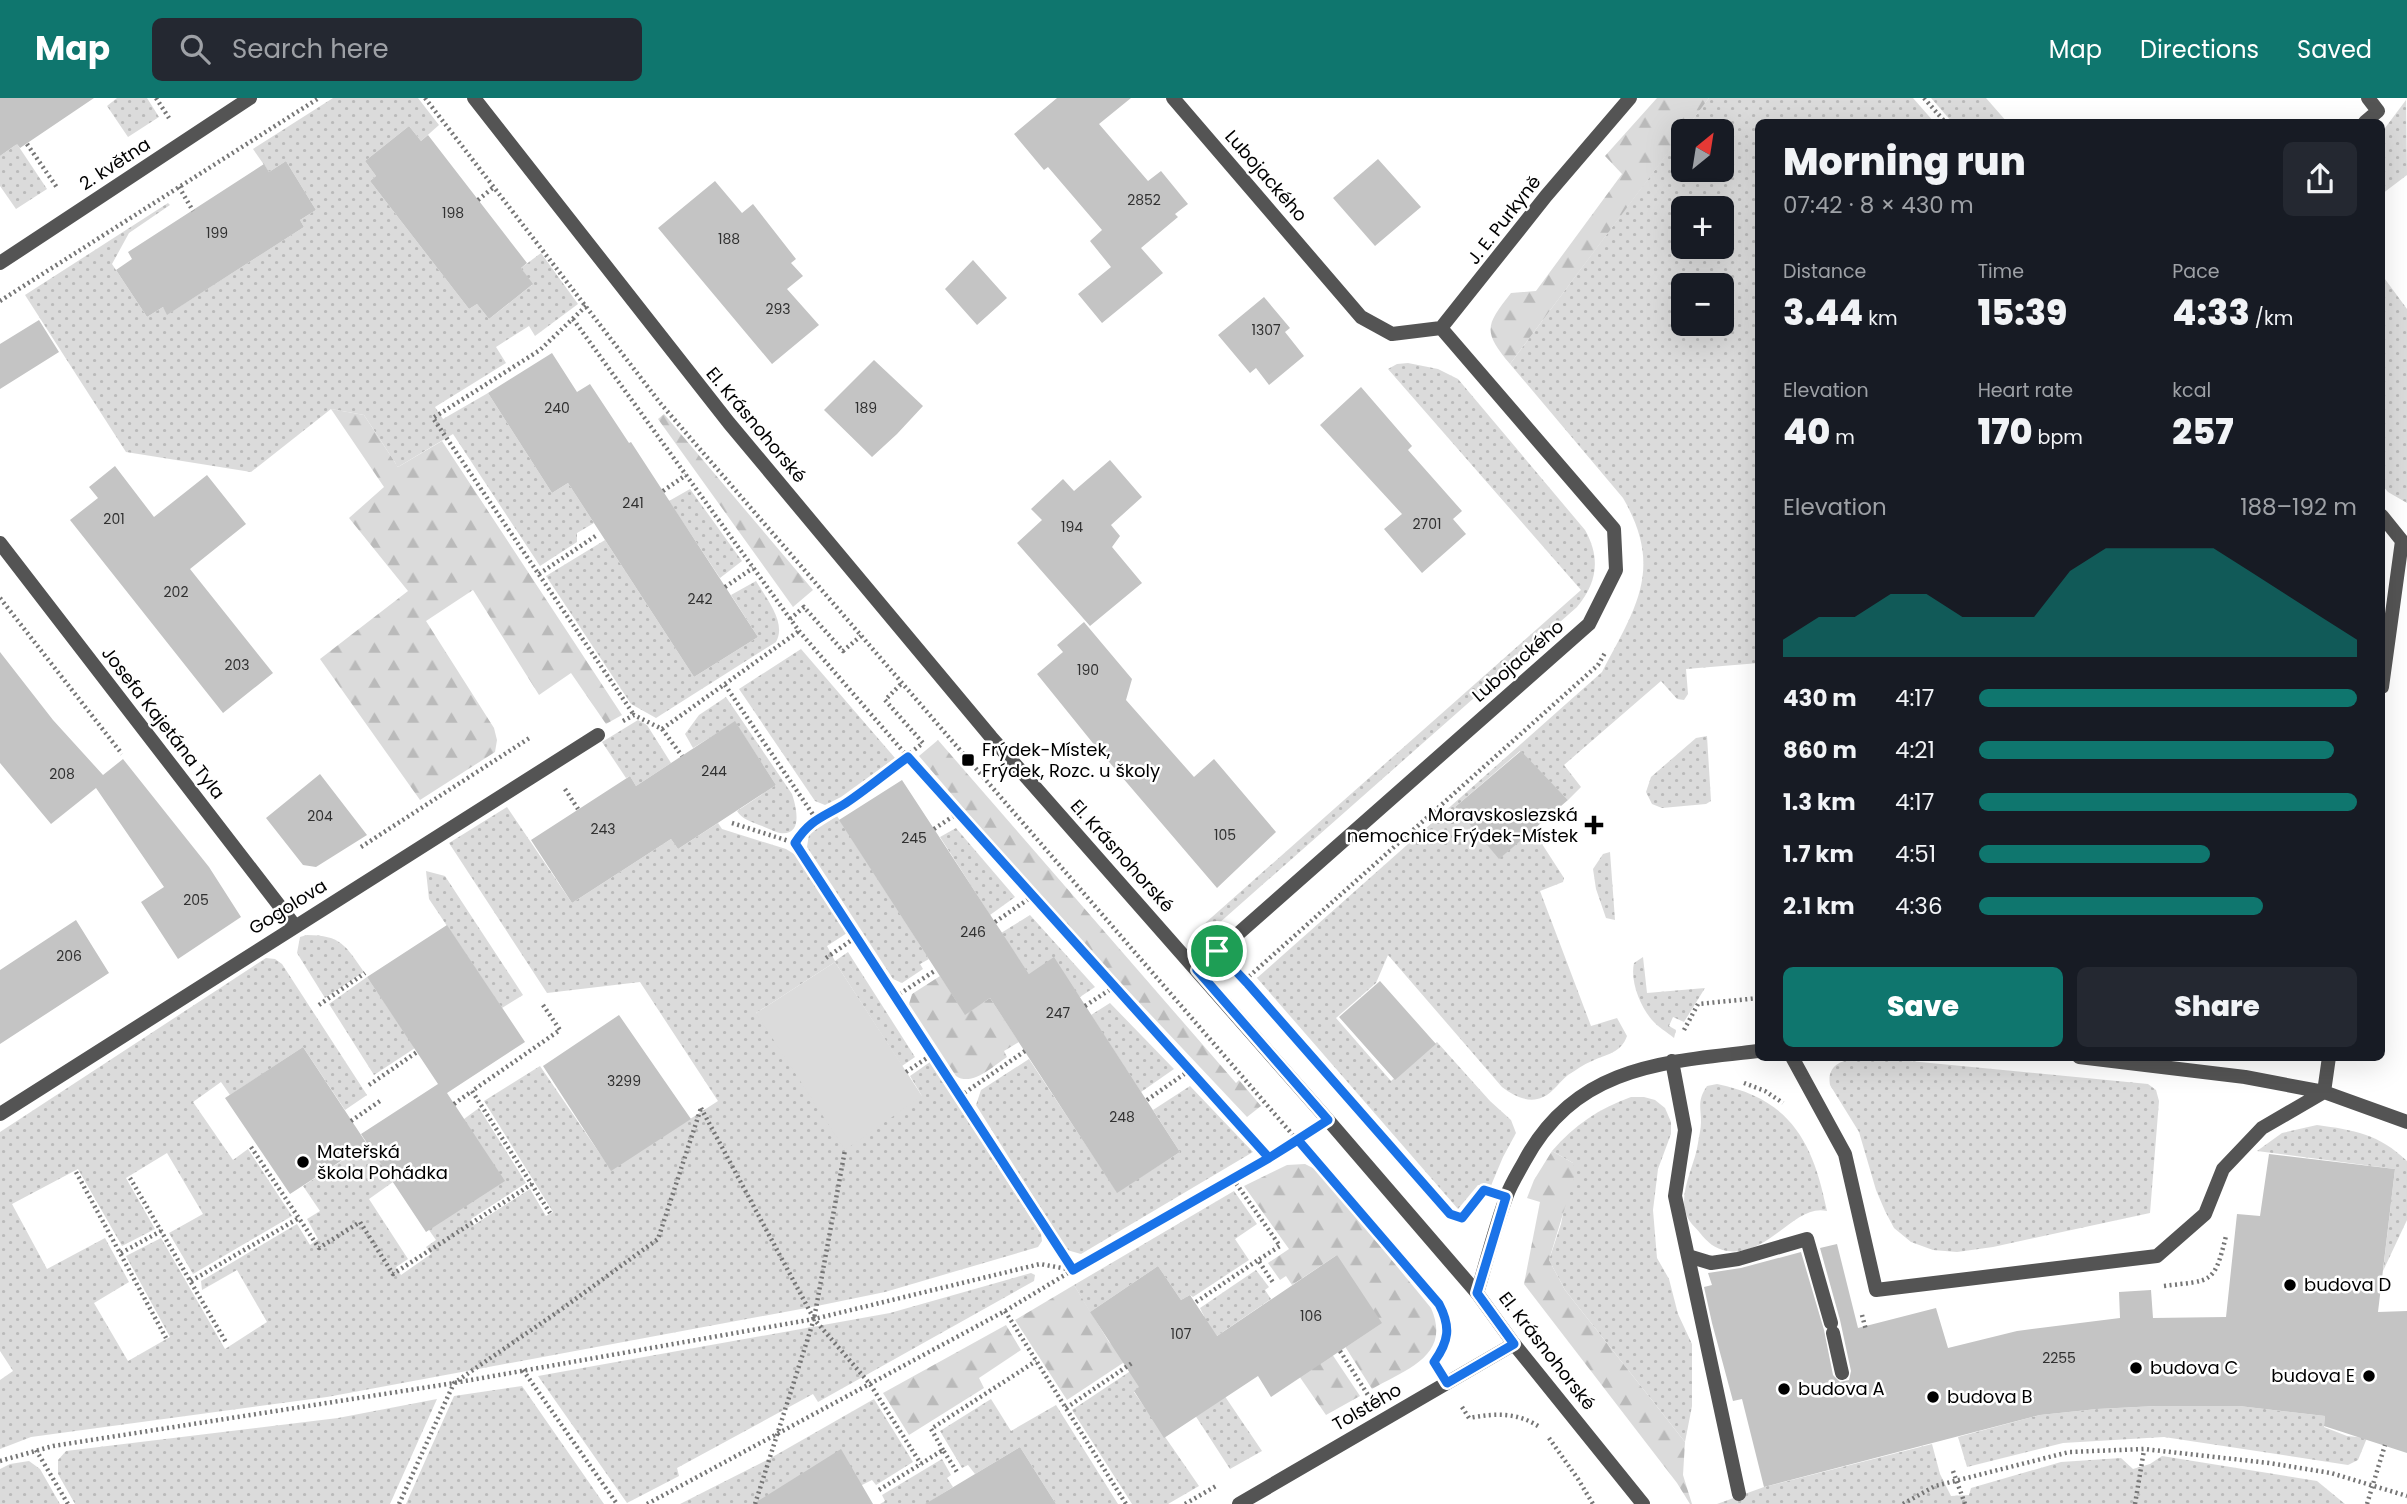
<!DOCTYPE html>
<meta charset="utf-8">
<style>
body{margin:0;font-family:Poppins,sans-serif;background:#242831;color:#f1f3f6;height:100vh;display:flex;flex-direction:column;font-size:26px;white-space:nowrap}
*{box-sizing:border-box;margin:0}
p{font-size:23px;color:#9ea1a6}
.icon{flex:none;width:38px;height:38px;fill:none;stroke:currentColor;stroke-width:2;stroke-linecap:round;stroke-linejoin:round}
.map{position:relative;flex:1;overflow:hidden}
.panel{position:absolute;left:1755px;top:21px;width:630px;height:942px;display:flex;flex-direction:column;background:#171b24;border-radius:10px;box-shadow:0 7px 28px #0002}
.panel>*{flex:none}
.needle{width:46px;rotate:30deg}
.buttons{position:absolute;left:1671px;top:21px;display:grid;gap:14px}
.buttons a{display:grid;place-items:center;width:63px;height:63px;border-radius:10px;background:#171b24;box-shadow:0 7px 28px #0002;font-size:35px}
.pin{position:absolute;display:grid;place-items:center;width:60px;height:60px;color:#fff;margin:-30px;border:4px solid #fff;border-radius:50%;box-shadow:0 2px 7px #0007}
.round{display:grid;place-items:center;flex:none;width:74px;height:74px;border-radius:10px;background:#242831}
.summary{display:flex;align-items:center;justify-content:space-between;height:119px;padding:0 28px}
h1{font-size:38px;font-weight:800;line-height:52px}
.stats{display:grid;grid-template-columns:repeat(3,1fr);gap:10px;height:119px;padding:7px 28px}
.stats div{display:grid;align-content:center}
.stats b{font-size:35px;font-weight:800}
.stats small{font-size:19px;font-weight:400}
.stats p{font-size:19px}
.chart{height:196px;padding:14px 28px}
.chart p{display:flex;justify-content:space-between}
.chart svg{width:100%;height:126px;margin-top:7px;fill:#0f766e;opacity:.7}
.action{display:flex;gap:14px;margin-top:auto;padding:14px 28px}
.action a{flex:1;height:80px;border-radius:10px;background:#0f766e;color:#fff;font-size:28px;font-weight:800;line-height:80px;text-align:center}
.action a+a{background:#242831;color:#f1f3f6}
ul{padding:0 28px;list-style:none;font-size:23px}
li{display:grid;grid-template-columns:112px 84px 1fr;align-items:center;height:52px}
li i{height:18px;border-radius:9px;background:#0f766e}
header{display:flex;align-items:center;gap:42px;box-sizing:border-box;height:98px;padding:0 35px;background:#0f766e;color:#fff}
header strong{font-size:33px}
nav{display:flex;gap:38px;margin-inline-start:auto;font-size:24px}
.search{width:490px;height:63px;background:#242831;display:flex;align-items:center;gap:18px;box-sizing:border-box;padding:0 24px;border-radius:10px;color:#9ea1a6;font-size:26px}
.map>svg:first-child{display:block}
.green{fill:url(#green-dots);fill-rule:evenodd}
.forest{fill:url(#forest-firs)}
.pitch{fill:#dbdbdb}
.building{fill:#c4c4c4}
.lines{fill:none;stroke-linecap:round;stroke-linejoin:round}
.path{stroke:#767676;stroke-width:4.5;stroke-dasharray:2 3.5;stroke-linecap:butt}
.lane{stroke:#545454;stroke-width:14}
.street{stroke:#545454;stroke-width:14}
.route-casing{stroke:#fff;stroke-width:14}
.route{stroke:#1a73e8;stroke-width:9}
.poi-dot{fill:#000;stroke:#fff;stroke-width:2.5}
.labels{text-anchor:middle;stroke-width:5;stroke-linejoin:round;paint-order:stroke}
.number-label{font-size:14px;fill:#313131}
.street-label{font-size:18px;fill:#000;stroke:#fff}
.poi-label{font-size:18px;fill:#000;stroke:#fff;text-anchor:start}
</style>
<header>
<strong>Map</strong>
<div class="search"><svg class="icon" aria-label="search" viewBox="0 0 24 24"><circle cx="10" cy="10" r="6"/><path d="M15 15l6 6"/></svg>Search here</div>
<nav><a>Map</a><a>Directions</a><a>Saved</a></nav>
</header>
<div class="map">
<svg width="2407" height="1406" viewBox="0 0 2407 1406">
<defs>
<pattern id="green-dots" width="8" height="8" patternUnits="userSpaceOnUse" patternTransform="scale(1.75)"><rect width="8" height="8" fill="#dbdbdb"/><path d="M2 2h.1M6 6h.1" fill="none" stroke="#bababa" stroke-width="1.8" stroke-linecap="round"/></pattern>
<pattern id="forest-firs" width="22" height="20" patternUnits="userSpaceOnUse" patternTransform="scale(1.75)"><rect width="22" height="20" fill="#dbdbdb"/><path d="M5 1l3.5 6h-7zM16 11l3.5 6h-7z" fill="#bababa"/></pattern>
</defs>
<rect width="100%" height="100%" fill="#fff"/>
<path class="green" d="M117,0H147L159,19L128,39L107,8Z
M333,0H418L439,27L421,43L409,28L365,63L376,78L370,83L469,211L477,206L489,221L532,187L521,170L541,155L578,206L535,238L529,228L496,249L506,265L435,309L443,321L488,295L552,395L568,385L594,425L577,435V444L540,468L453,336L398,369L364,317L331,311L251,374L126,354L25,197L168,105L170,107L129,135L112,166L147,219L163,209L168,216L304,129L300,122L316,112L286,63L269,74L253,51Z
M1709,0H1913L1934,24H1759V565L1686,571L1688,596L1684,602L1677,601L1661,583L1564,667L1581,689L1568,702L1520,653L1455,709L1499,760L1533,732L1564,780L1563,784L1540,793L1591,928L1617,920L1627,938C1621,955 1607,956 1592,963C1584,966 1576,972 1568,977C1560,983 1553,995 1543,999C1529,1006 1514,998 1502,989L1388,857L1376,885L1336,920L1391,983L1437,944L1490,1003L1511,1022L1516,1035L1503,1059L1490,1090L1478,1087L1458,1111L1257,880L1602,574C1636,509 1664,471 1623,400L1510,266L1683,34L1684,72H1722V33H1684ZM1684,110H1722V149H1684ZM1684,187H1722V226H1684Z
M1931,0H1986L2007,24H1952Z
M2406,2L2407,77L2382,96V34Z
M17,46L47,91L16,111L0,88V58Z
M2382,177L2407,211V405L2388,394L2382,387Z
M1408,265L1438,271L1458,281L1585,432C1601,460 1597,485 1577,509L1209,834L1194,835L1581,492L1388,271L1397,266Z
M690,391L742,463L720,480L669,403Z
M605,442L694,579L758,539L731,497L756,483C766,500 787,525 776,544L656,620L631,606L546,478Z
M801,551L895,660L841,699L825,707L815,703L739,591Z
M726,599L792,696C796,708 804,738 780,735C774,734 766,729 759,727C750,723 742,721 737,713L776,687L735,624L693,650L685,636L699,617Z
M638,622L647,627L671,665L636,688L630,678L626,680L602,644Z
M1707,638L1711,703L1706,706L1662,710L1652,706L1646,694L1651,679L1696,640Z
M507,709L572,805L671,741L678,751L718,725L722,731L786,751L799,759L847,835L827,848L835,863L848,854L915,959L902,968L835,864L756,915L922,998L910,978L930,964L1041,1135L1042,1143L1038,1149L885,1194L817,1208L327,1299L31,1339L0,1351V1282L13,1273L0,1253V1034L266,860L275,861L282,866L367,997L345,1012L303,949L230,997L221,984L193,1004L233,1062L248,1051L292,1118L193,1176L169,1135L203,1116L167,1055L126,1080L155,1131L122,1148L78,1071L12,1106L47,1171L105,1140L129,1184L94,1205L128,1263L170,1239L126,1158L161,1140L225,1251L267,1224L237,1172L202,1192L201,1183L297,1126L310,1147L318,1141L307,1121L320,1113L303,1088L368,1046L393,1084L369,1101L408,1161L396,1169L401,1177L431,1156L426,1149L436,1142L429,1132L464,1021L479,1010L526,1085L471,1121L474,1127L530,1091L546,1118L553,1114L484,1003L540,968L611,1072L718,1003L640,884L547,895L449,745Z
M837,718L929,861L920,866L923,871L902,885L893,881L807,749L809,736Z
M956,730L1015,799L990,817L940,739Z
M1610,754L1615,822L1606,820L1596,791L1593,771L1603,756Z
M426,773L445,778L523,897L502,910L429,801Z
M1030,817L1095,889L1080,899L1029,876L1001,835Z
M307,837C341,837 346,848 364,874L325,900L297,855L300,839Z
M1643,859L1647,895L1705,890L1684,924L1673,919L1669,928L1676,932L1674,940C1667,934 1658,929 1652,922C1640,908 1630,883 1634,865Z
M367,879L415,950L374,977L329,906Z
M1110,905L1174,971L1141,994L1091,917Z
M1029,961L1117,1094L1180,1054L1153,1012L1190,988L1253,1054L1081,1156L1067,1152L976,1007L981,992Z
M1853,961H1889L2148,986L2156,992L2159,1003L2150,1115L1993,1149L1957,1154L1933,1152L1911,1144L1894,1130L1885,1113L1876,1092L1859,1034L1830,987C1827,970 1838,963 1853,961Z
M1717,986C1791,1001 1813,1044 1827,1113C1795,1105 1770,1159 1727,1153C1715,1151 1707,1144 1700,1135C1696,1130 1689,1124 1687,1118C1677,1096 1695,1068 1698,1045C1699,1038 1701,1031 1701,1024C1701,1009 1697,1003 1707,988Z
M1631,999H1644L1655,1002L1665,1010L1671,1024V1036L1658,1071L1653,1112L1657,1160L1669,1181L1678,1216L1692,1246V1308L1685,1344L1565,1192L1549,1162L1561,1126L1573,1065L1552,1053C1574,1027 1600,1010 1631,999Z
M2317,1027C2354,1032 2379,1036 2407,1063V1122L2383,1173L2395,1071L2257,1053L2282,1035Z
M1234,1093L1257,1126L1235,1141L1249,1162L1193,1199L1190,1197L1181,1202L1158,1168L1090,1214L1074,1187Z
M1256,1172L1269,1189L1265,1192L1271,1201L1208,1244L1195,1224L1204,1218L1200,1210Z
M1031,1175L1035,1177L1034,1183L818,1304L813,1296L677,1370L679,1378L627,1405L538,1278L890,1215Z
M1135,1270L1145,1285L1134,1294L1199,1388L1168,1406H1132L1072,1312Z
M522,1288L604,1406H406L454,1298Z
M1222,1294L1262,1353L1230,1371L1193,1314Z
M437,1301L390,1406H75L58,1376V1362L66,1353L338,1320Z
M874,1301L913,1364L876,1387L872,1382L862,1387L778,1406H680L769,1361Z
M991,1301L1011,1333L1056,1307L1118,1406H1056L1020,1349L975,1376L968,1367L962,1370L940,1333Z
M2156,1308H2239L2325,1318L2324,1329L2347,1338L2367,1340L2358,1362L2348,1367L2164,1339L2063,1345L1967,1369L1958,1339L2040,1317L2097,1311Z
M1932,1346L1940,1376L1951,1398L1969,1397L1971,1390L2061,1364L2121,1360L2133,1371L2150,1366L2162,1358L2317,1383L2345,1406H1717L1764,1389Z
M942,1361L951,1377L947,1380L953,1389L926,1406H880L885,1403L882,1397Z
M29,1363L40,1371L60,1406H0V1371L10,1366Z"/>
<path class="forest" d="M1657,0H1709L1510,266C1482,233 1486,227 1511,195L1536,193L1622,76L1605,58Z
M331,311L364,317L398,369L442,343L622,617L606,626L571,575L539,597L473,492L426,523L494,630L497,642L495,654L420,702L320,561L408,493L349,420L384,389Z
M664,316L813,492L793,509L658,321Z
M938,642L1236,985L1239,982L1261,1008L1247,1019L1036,795L919,658Z
M940,878L965,916L990,900L1019,944L1004,953L1007,959C993,968 972,989 956,978L909,906L912,896Z
M1552,1053L1573,1065L1575,1076L1549,1162L1565,1192L1685,1344L1683,1377L1692,1406H1690L1677,1385L1524,1186L1540,1104L1527,1100L1534,1082Z
M1305,1066L1319,1073L1431,1210C1452,1258 1406,1271 1372,1291L1346,1250L1344,1243L1337,1157L1292,1187L1286,1178L1280,1182L1268,1165L1289,1151L1244,1088L1287,1067Z
M1074,1187L1109,1244L1129,1261L1067,1302L1015,1222Z
M1006,1227L1021,1252L979,1280L984,1290L909,1337L883,1295Z
M1330,1253L1360,1298L1326,1317L1297,1275Z"/>
<path class="pitch" d="M835,864L922,998L845,1052L756,915Z"/>
<path class="building" d="M0,0H94L20,50L17,46L0,58Z
M1057,0H1131L1099,26L1148,83L1161,73L1188,106L1175,116L1178,119L1141,150L1163,175L1102,225L1078,196L1111,169L1090,143L1102,132L1048,69L1044,72L1014,36Z
M409,28L421,43L428,37L527,165L521,170L533,186L489,221L477,206L469,211L370,83L376,78L365,63Z
M1378,61L1421,109L1375,148L1333,100Z
M286,63L316,112L300,122L304,129L167,217L163,209L147,219L116,172L132,161L128,154L264,66L269,74Z
M715,83L742,115L753,106L796,161L791,165L803,178L787,191L819,227L772,266L658,130Z
M973,162L1007,200L977,227L945,191Z
M1264,199L1290,230L1285,234L1304,258L1269,287L1256,270L1250,275L1218,237Z
M39,222L59,254L0,291V246Z
M552,255L577,294L590,286L629,345L631,344L758,539L694,579L568,385L552,395L488,295Z
M874,262L923,308L897,336L872,359L824,312Z
M1361,289L1412,348L1408,352L1462,413L1453,421L1466,436L1422,475L1384,431L1402,416L1320,327Z
M1110,362L1142,399L1111,427L1120,438L1112,449L1142,485L1090,528L1017,445L1042,422L1031,411L1063,381L1074,393Z
M115,368L154,419L207,377L246,426L190,471L273,575L223,615L70,422L98,400L89,389Z
M1084,524L1132,581L1126,602L1194,679L1214,661L1276,734L1217,790L1092,644L1037,576L1063,554L1057,547Z
M0,554L53,622L103,677L123,661L209,769L241,819L178,861L141,804L164,789L96,690L51,726L0,665Z
M735,623L776,687L678,751L671,741L572,805L531,742L630,678L636,688Z
M1521,653L1568,702L1499,761L1455,709Z
M320,676L367,737L316,769L303,767L266,720Z
M902,682L1029,876L1054,859L1180,1054L1117,1095L990,900L965,917L839,722Z
M76,822L109,875L0,946V872Z
M447,827L525,944L447,995L505,1083L426,1134L361,1036L438,986L367,879Z
M1380,883L1436,946L1395,982L1339,919Z
M619,917L691,1021L611,1073L543,968Z
M303,949L367,1046L290,1096L225,1000Z
M2269,1056L2395,1071L2378,1214L2407,1213V1355L2324,1328L2325,1318L2239,1308H2156L2097,1311L2040,1317L1764,1389L1742,1301L1733,1303L1712,1225L1704,1189L1712,1187L1708,1175L1741,1170L1801,1154L1824,1232L1833,1277L1840,1284L1849,1282L1851,1273L1840,1222L1820,1150L1837,1146L1858,1230L1936,1210L1948,1250L2017,1233L2120,1220L2119,1194L2151,1192L2153,1220L2226,1219L2237,1116L2260,1118Z
M1337,1157L1382,1225L1271,1299L1258,1278L1164,1340L1134,1293L1139,1289L1090,1214L1158,1168L1181,1202L1190,1197L1217,1238Z
M1020,1349L1056,1406H925Z
M841,1351L873,1406H753Z"/>
<g class="lines">
<path class="path" d="M156,0L169,20
M425,0L661,306L966,659
M1924,0L1945,24
M27,46L58,91
M179,89L193,113
M478,102L494,89
M0,203L319,0
M586,208L540,252L433,320L634,617
M573,221L799,533L908,659L1269,1060
M663,393L686,377
M539,476L597,437
M725,489L753,470
M0,500L122,656
M790,521L804,509L843,553L861,538
M623,623L634,617L662,631L799,533
M662,631L682,658
M972,666L1439,1206C1448,1223 1449,1236 1442,1253
M565,691L578,711
M816,721L845,706L923,645L885,602L902,585
M732,725L795,745
M934,731L958,715
M361,749L531,639
M995,824L1033,798
M826,860L856,839
M1245,882L1598,567L1606,553
M895,899L936,872
M319,907L365,875
M543,907L560,932L472,993L550,1115
M1085,908L1114,889
M1684,932L1698,906L1759,900
M906,974L933,956
M1744,985L1765,993L1783,1005
M369,987L417,954
M960,998L1025,953
M1147,1002L1190,972
M454,1006L472,993
M701,1010L814,1221L845,1052
M351,1023L380,1003
M251,1049L319,1150L360,1124L393,1176L532,1086
M76,1074L166,1240
M130,1080L227,1246
M1233,1081L1280,1148L1258,1162
M1449,1115L1462,1120L1469,1110
M121,1155L161,1133
M191,1183L299,1120
M2164,1188C2212,1182 2214,1187 2226,1138
M1196,1204L1258,1162L1274,1186
M1005,1213L1126,1406
M1862,1217L1866,1232
M1340,1253L1368,1297
M523,1272L617,1406
M1462,1309L1469,1320C1496,1315 1518,1314 1541,1330
M1066,1310L1132,1265
M1549,1340L1578,1381L1593,1406
M36,1352L68,1406
M943,1352L931,1331L1036,1263
M0,1363L53,1348L454,1285L814,1221L1040,1166L1073,1172L1299,1042
M1953,1373L1965,1406
M879,1392L943,1352L957,1374
M399,1406L454,1285L559,1213L658,1141L701,1010
M647,1406L1005,1213L1073,1172L795,745L805,730L816,721L725,587
M755,1406L814,1221L870,1286L921,1366
M1185,1406L1216,1388
M1903,1406L1935,1388L2069,1354L2144,1351L2269,1365L2331,1375L2407,1398
M2135,1406L2144,1352
M2367,1406L2385,1347"/>
<path class="lane" d="M2365,24L2378,13L2368,0
M2382,418L2402,443L2382,589
M1792,959L1845,1056L1876,1192L2157,1158L2205,1116L2223,1071L2262,1030L2324,994L2329,959
M2079,959L2245,979L2324,994L2407,1024
M1672,963L1685,1032L1675,1098L1739,1396
M1688,1158L1711,1165L1738,1161L1807,1141L1831,1225
M1477,1195C1487,1162 1495,1129 1507,1097C1511,1086 1518,1075 1524,1064C1575,968 1662,964 1759,953
M1833,1235L1842,1275"/>
<path class="street" d="M474,0L729,325L991,639L1328,1022L1477,1195L1514,1246L1643,1406
M1173,0L1361,219L1392,236L1441,230L1546,98L1630,0
M0,165L250,0
M0,445L295,828
M1197,872L1589,526L1616,472L1614,431L1441,230
M0,1016L598,637
M1239,1406L1514,1246"/>
</g>
<g class="lines">
<g class="route-casing">
<path id="route" d="M1217,853L1197,872L1328,1022L1269,1060L1073,1172L795,745C810,721 824,719 846,705C867,691 887,674 908,659L1269,1060L1298,1042L1439,1206C1451,1229 1449,1243 1434,1264L1447,1285L1514,1246L1477,1195L1506,1099L1484,1092L1462,1120L1450,1116L1248,886L1217,853"/>
</g>
<use href="#route" class="route"/>
</g>
<g class="poi-dot">
<rect x="961" y="655" width="14" height="14" rx="3.5"/>
<path d="M1590.5 716.5h7v7h7v7h-7v7h-7v-7h-7v-7h7z"/>
<circle cx="303" cy="1064" r="7"/>
<circle cx="2290" cy="1187" r="7"/>
<circle cx="2136" cy="1270" r="7"/>
<circle cx="2369" cy="1278" r="7"/>
<circle cx="1784" cy="1291" r="7"/>
<circle cx="1933" cy="1299" r="7"/>
</g>
<g class="labels">
<g class="number-label">
<text x="1144" y="107">2852</text>
<text x="453" y="120">198</text>
<text x="217" y="140">199</text>
<text x="729" y="146">188</text>
<text x="778" y="216">293</text>
<text x="1266" y="237">1307</text>
<text x="557" y="315">240</text>
<text x="866" y="315">189</text>
<text x="633" y="410">241</text>
<text x="114" y="426">201</text>
<text x="1427" y="431">2701</text>
<text x="1072" y="434">194</text>
<text x="176" y="499">202</text>
<text x="700" y="506">242</text>
<text x="237" y="572">203</text>
<text x="1088" y="577">190</text>
<text x="714" y="678">244</text>
<text x="62" y="681">208</text>
<text x="320" y="723">204</text>
<text x="603" y="736">243</text>
<text x="1225" y="742">105</text>
<text x="914" y="745">245</text>
<text x="196" y="807">205</text>
<text x="973" y="839">246</text>
<text x="69" y="863">206</text>
<text x="1058" y="920">247</text>
<text x="624" y="988">3299</text>
<text x="1122" y="1024">248</text>
<text x="1311" y="1223">106</text>
<text x="1181" y="1241">107</text>
<text x="2059" y="1265">2255</text>
</g>
<g class="street-label">
<text transform="translate(115 66) rotate(-33)" y="6">2. května</text>
<text transform="translate(1266 78) rotate(49)" y="6">Lubojackého</text>
<text transform="translate(1504 122) rotate(-52)" y="6">J. E. Purkyně</text>
<text transform="translate(756 327) rotate(50)" y="6">El. Krásnohorské</text>
<text transform="translate(1518 563) rotate(-41)" y="6">Lubojackého</text>
<text transform="translate(163 625) rotate(52)" y="6">Josefa Kajetána Tyla</text>
<text transform="translate(1122 758) rotate(48)" y="6">El. Krásnohorské</text>
<text transform="translate(288 809) rotate(-32)" y="6">Gogolova</text>
<text transform="translate(1547 1253) rotate(52)" y="6">El. Krásnohorské</text>
<text transform="translate(1367 1309) rotate(-30)" y="6">Tolstého</text>
</g>
<g class="poi-label">
<text x="982" y="658">Frýdek-Místek,<tspan x="982" dy="21">Frýdek, Rozc. u školy</tspan></text>
<text x="1578" y="723" text-anchor="end">Moravskoslezská<tspan x="1578" dy="21">nemocnice Frýdek-Místek</tspan></text>
<text x="317" y="1060">Mateřská<tspan x="317" dy="21">škola Pohádka</tspan></text>
<text x="2304" y="1193">budova D</text>
<text x="2150" y="1276">budova C</text>
<text x="2355" y="1284" text-anchor="end">budova E</text>
<text x="1798" y="1297">budova A</text>
<text x="1947" y="1305">budova B</text>
</g>
</g>
</svg>
<div class="buttons">
<a><svg class="needle" viewBox="-14 -14 28 28"><path d="M0-13l5 13h-10z" fill="#e53935"/><path d="M0 13l5-13h-10z" fill="#9ea1a6"/></svg></a>
<a>+</a>
<a>−</a>
</div>
<div class="pin" style="left:1217px;top:853px;background:#1e9e55"><svg class="icon" aria-label="arrive" viewBox="0 0 24 24"><path d="M6 21V4h12l-3 4 3 4H6"/></svg></div>
<section class="panel">
<div class="summary"><div><h1>Morning run</h1><p>07:42 · 8 × 430 m</p></div><a class="round"><svg class="icon" aria-label="share" viewBox="0 0 24 24"><path d="M12 15V3M7 8l5-5 5 5M5 13v7h14v-7"/></svg></a></div>
<div class="stats">
<div><p>Distance</p><b>3.44<small> km</small></b></div>
<div><p>Time</p><b>15:39</b></div>
<div><p>Pace</p><b>4:33<small> /km</small></b></div>
</div>
<div class="stats">
<div><p>Elevation</p><b>40<small> m</small></b></div>
<div><p>Heart rate</p><b>170<small> bpm</small></b></div>
<div><p>kcal</p><b>257</b></div>
</div>
<div class="chart"><p><span>Elevation</span>188–192 m</p>
<svg viewBox="0 0 160 44" preserveAspectRatio="none"><path d="M0 44V38L10 30L20 30L30 22L40 22L50 30L60 30L70 30L80 14L90 6L100 6L110 6L120 6L130 14L140 22L150 30L160 38V44z"/></svg>
</div>
<ul>
<li><b>430 m</b>4:17<i style="width:100%"></i></li>
<li><b>860 m</b>4:21<i style="width:94%"></i></li>
<li><b>1.3 km</b>4:17<i style="width:100%"></i></li>
<li><b>1.7 km</b>4:51<i style="width:61%"></i></li>
<li><b>2.1 km</b>4:36<i style="width:75%"></i></li>
</ul>
<div class="action"><a>Save</a><a>Share</a></div>
</section>
</div>
